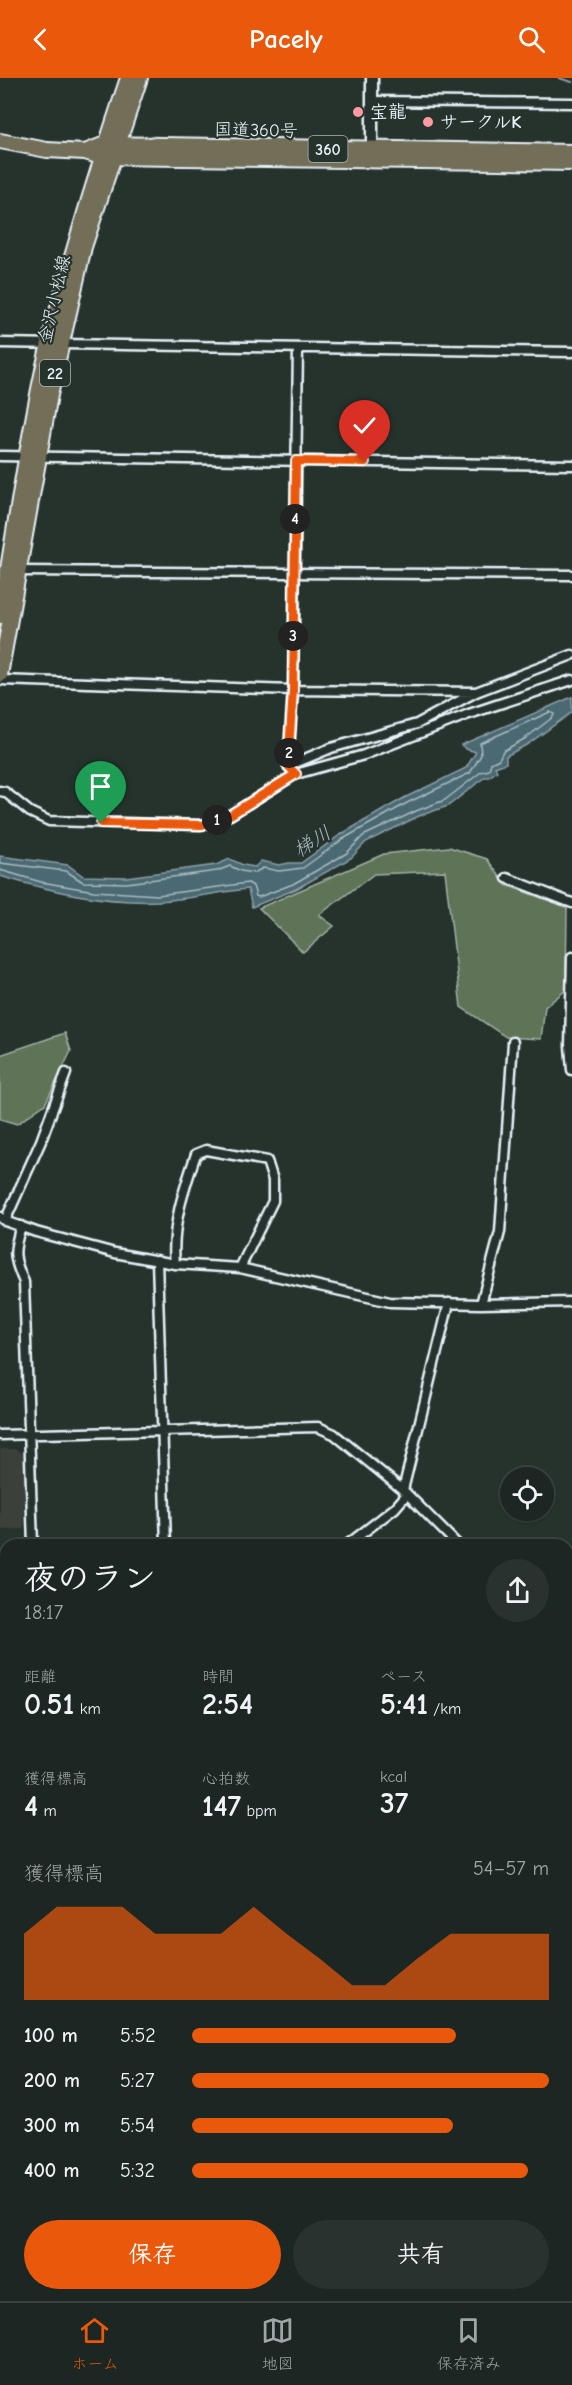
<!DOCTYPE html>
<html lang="ja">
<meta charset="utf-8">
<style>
body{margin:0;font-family:"Comic Neue","Klee One",sans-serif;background:#29322f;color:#f1f3f6;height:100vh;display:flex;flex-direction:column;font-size:22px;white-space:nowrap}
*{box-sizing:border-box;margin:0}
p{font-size:20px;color:#a0a5a5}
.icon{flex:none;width:33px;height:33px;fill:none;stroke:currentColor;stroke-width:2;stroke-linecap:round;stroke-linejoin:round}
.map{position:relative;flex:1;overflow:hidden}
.drawer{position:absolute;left:0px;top:1461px;width:573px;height:762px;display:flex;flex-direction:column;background:#1c2622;border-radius:18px 18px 0 0;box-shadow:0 2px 4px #0004,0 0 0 2px #3a4340}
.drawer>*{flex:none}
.buttons{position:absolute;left:500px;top:1389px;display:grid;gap:12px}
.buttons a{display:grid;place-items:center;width:54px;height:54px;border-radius:50%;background:#1c2622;box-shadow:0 2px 4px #0004,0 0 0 2px #3a4340;font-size:30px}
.pin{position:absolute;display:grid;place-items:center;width:51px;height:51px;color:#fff;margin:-62px -26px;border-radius:50% 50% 50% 0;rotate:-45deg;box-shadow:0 0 6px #0007}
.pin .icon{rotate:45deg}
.km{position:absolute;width:30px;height:30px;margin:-15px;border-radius:50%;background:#222;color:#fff;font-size:16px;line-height:30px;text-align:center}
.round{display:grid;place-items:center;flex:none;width:63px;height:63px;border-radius:32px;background:#29322f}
.head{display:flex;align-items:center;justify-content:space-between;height:102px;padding:0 24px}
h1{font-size:33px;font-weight:700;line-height:45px}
.figures{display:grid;grid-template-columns:repeat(3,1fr);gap:9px;height:102px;padding:6px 24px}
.figures div{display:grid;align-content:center}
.figures b{font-size:30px;font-weight:700}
.figures small{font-size:16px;font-weight:400}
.figures p{font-size:16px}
.chart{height:168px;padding:12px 24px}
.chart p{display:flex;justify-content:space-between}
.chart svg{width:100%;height:108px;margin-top:6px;fill:#ea580c;opacity:.7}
.button{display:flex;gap:12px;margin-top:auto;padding:12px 24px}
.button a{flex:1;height:69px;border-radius:36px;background:#ea580c;color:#fff;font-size:24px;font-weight:700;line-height:69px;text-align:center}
.button a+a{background:#29322f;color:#f1f3f6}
ul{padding:0 24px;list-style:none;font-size:20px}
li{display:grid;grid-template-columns:96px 72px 1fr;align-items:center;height:45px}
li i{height:15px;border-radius:8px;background:#ea580c}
header{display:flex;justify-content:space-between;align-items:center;height:78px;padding:0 24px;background:#ea580c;color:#fff;font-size:27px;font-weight:700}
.tab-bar{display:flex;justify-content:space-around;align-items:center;height:84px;border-top:2px solid #3a4340;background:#1c2622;font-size:16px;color:#a0a5a5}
.tab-bar a{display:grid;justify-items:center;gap:3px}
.tab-bar .current{color:#ea580c}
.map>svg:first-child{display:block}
.built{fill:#3b403b}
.green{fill:#5e7357;stroke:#a3b2a8;stroke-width:1.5}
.water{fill:#4b6972;stroke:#8a9fa8;stroke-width:1.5}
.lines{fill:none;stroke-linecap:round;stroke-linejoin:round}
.shore{stroke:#a9bbc2;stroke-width:1.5}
.stream{stroke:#8a9fa8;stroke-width:2}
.minor-casing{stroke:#e8f1f8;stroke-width:13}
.tertiary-casing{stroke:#e8f1f8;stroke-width:15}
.primary-casing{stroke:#e8f1f8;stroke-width:18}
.trunk-casing{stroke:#e8f1f8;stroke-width:18}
.minor{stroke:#26332d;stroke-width:8}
.tertiary{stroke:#26332d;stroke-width:10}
.primary{stroke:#726e59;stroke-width:14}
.trunk{stroke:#726e59;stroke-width:14}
.route-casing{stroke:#fff;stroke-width:12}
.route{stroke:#ea580c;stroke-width:8}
.poi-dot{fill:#ff9aa2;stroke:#26332d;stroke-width:2}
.labels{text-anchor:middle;stroke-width:4.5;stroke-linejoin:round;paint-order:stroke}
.shield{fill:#26332d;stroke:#aeb8bb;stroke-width:1.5}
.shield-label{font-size:16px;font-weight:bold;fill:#e8f1f8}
.poi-label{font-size:18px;font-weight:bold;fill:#e8f1f8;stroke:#26332d;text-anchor:start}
.street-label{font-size:18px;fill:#e8f1f8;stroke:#26332d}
.water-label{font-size:20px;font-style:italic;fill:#a9bbc2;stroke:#26332d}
</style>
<header><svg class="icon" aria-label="back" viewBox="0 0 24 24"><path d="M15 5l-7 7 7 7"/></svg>Pacely<svg class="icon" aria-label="search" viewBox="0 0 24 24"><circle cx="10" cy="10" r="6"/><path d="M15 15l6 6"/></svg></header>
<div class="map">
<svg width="572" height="2223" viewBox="0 0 572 2223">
<rect width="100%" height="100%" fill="#26332d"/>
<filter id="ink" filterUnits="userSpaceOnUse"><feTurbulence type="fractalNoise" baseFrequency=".0167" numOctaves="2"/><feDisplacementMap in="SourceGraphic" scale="12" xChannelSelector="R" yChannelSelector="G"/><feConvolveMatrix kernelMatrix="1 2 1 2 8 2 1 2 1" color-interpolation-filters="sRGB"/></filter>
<g filter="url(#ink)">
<path class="built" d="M0,1371H16L24,1376V1451L0,1452Z"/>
<path class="green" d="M449,769L487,781L506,807L567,829L566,912L545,929L541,961L506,959L461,929L445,793L374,796L319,837L334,848L303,874L259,830L384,776Z
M65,955L71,973L45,1026L17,1046L0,1041V977Z"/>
<path class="water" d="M572,619V634L528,666L506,678V685L495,689L497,693L489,699H485L448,728L419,738L366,764L351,780L296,811L252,829L248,811C219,814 189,821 160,823C108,826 49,813 0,798V778L68,787L83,798L126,799L216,787L230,781L243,787L255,789L261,783L279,787L289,785H301L340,757L404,720L466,690L476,674L466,671L461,667Z"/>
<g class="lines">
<path class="shore" d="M0,785L66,793L83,804L127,805L217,793L230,788L241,793L254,795L263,790L279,793L303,790L343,761L407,725L470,695L481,677L480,665L550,634L554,636L553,639L526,660L503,673L499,681L491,685L489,692L481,694L445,722L416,733L363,758L347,775L293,806L259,819L256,818L253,808L248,805L158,817L94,813L41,804L0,792"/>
<path class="stream" d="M559,0L572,4
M567,1732L572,1727
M0,1982L6,1981"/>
<g class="minor-casing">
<path id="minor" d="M372,23L572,25
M0,265L572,274
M0,378L572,387
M18,493L572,497
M0,602L293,612L476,614
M288,688L293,612L298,270
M288,688L331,670L417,646L476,614L572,577
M296,696L364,677L469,636L572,602
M0,713L5,714L30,734L49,743L202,747L230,737L296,696L288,688
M507,800L572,825
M572,879L570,968L572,992
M0,1139L5,1143L36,1154L115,1175L175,1186L240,1190L390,1224L481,1226L572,1224
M5,1143L41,1063L66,995
M21,1148C13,1173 13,1180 24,1204L33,1467
M157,1182L166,1467
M175,1186C171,1149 184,1111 196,1076L206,1072L267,1083L273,1102V1123L240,1190
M481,1226L500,1154L513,964
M0,1357L318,1349L334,1356L403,1412L458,1467
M403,1412L449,1225
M347,1467L395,1430L407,1416
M567,1498H572
M567,1636L572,1632
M0,1797L6,1810L0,1844
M0,1859L6,1860
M0,1925L6,1909
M82,2223L83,2217"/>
</g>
<g class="tertiary-casing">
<path id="tertiary" d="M372,0V76
M0,1955L6,1957
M567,1997L572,1998"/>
</g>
<g class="primary-casing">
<path id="primary" d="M0,538C16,447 28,355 49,265C71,175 99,88 128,0
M0,597L50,317L84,169L140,0"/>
</g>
<g class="trunk-casing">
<path id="trunk" d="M0,63L47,72L85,74L101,79L572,85
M85,74L105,66L572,74"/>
</g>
<use href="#minor" class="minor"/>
<use href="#tertiary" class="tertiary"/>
<use href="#primary" class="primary"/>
<use href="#trunk" class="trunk"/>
</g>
</g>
<g class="lines" filter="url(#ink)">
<g class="route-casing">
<path id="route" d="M101,745L202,747L230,737L296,696L288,688L293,612L296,383L365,384"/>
</g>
<use href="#route" class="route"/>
</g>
<g class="poi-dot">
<circle cx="358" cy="34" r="6"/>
<circle cx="428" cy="44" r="6"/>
</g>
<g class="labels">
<g class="shield">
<rect x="308.5" y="58" width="39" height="26" rx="4.5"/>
<rect x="40" y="282" width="30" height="26" rx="4.5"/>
</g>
<g class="shield-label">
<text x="328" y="77">360</text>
<text x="55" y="301">22</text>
</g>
<g class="poi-label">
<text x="370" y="40">宝龍</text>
<text x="440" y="50">サークルK</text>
</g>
<g class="street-label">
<text transform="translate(256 52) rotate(1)" y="6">国道360号</text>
<text transform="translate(54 221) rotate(-77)" y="6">金沢小松線</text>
</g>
<g class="water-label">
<text transform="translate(312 763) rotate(-32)" y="7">梯川</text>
</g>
</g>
</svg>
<div class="buttons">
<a><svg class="icon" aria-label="locate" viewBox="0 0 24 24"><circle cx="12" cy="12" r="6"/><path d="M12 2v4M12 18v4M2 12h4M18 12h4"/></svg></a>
</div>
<div class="pin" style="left:101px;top:745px;background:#1e9e55"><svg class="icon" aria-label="arrive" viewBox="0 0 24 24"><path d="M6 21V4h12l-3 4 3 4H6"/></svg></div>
<div class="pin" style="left:365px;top:384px;background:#d93025"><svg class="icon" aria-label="check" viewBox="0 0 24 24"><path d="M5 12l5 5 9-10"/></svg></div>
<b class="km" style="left:217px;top:742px">1</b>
<b class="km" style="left:289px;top:675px">2</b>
<b class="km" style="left:293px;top:558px">3</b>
<b class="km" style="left:295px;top:441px">4</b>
<section class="drawer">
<div class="head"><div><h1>夜のラン</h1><p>18:17</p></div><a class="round"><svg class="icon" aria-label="share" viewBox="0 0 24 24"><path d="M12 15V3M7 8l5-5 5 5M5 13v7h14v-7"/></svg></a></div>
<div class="figures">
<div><p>距離</p><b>0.51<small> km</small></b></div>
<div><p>時間</p><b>2:54</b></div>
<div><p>ペース</p><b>5:41<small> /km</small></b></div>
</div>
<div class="figures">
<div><p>獲得標高</p><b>4<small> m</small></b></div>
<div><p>心拍数</p><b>147<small> bpm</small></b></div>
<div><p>kcal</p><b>37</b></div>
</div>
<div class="chart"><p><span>獲得標高</span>54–57 m</p>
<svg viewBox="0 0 160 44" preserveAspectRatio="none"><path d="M0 44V17L10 6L20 6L30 6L40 17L50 17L60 17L70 6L80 17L90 27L100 38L110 38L120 27L130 17L140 17L150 17L160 17V44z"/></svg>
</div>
<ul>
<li><b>100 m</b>5:52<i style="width:74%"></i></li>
<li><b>200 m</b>5:27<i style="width:100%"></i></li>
<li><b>300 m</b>5:54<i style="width:73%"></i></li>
<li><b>400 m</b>5:32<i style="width:94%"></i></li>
</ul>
<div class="button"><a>保存</a><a>共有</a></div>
</section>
</div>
<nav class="tab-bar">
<a class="current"><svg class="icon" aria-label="home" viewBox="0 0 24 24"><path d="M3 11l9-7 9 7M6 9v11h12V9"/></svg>ホーム</a>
<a><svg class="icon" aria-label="map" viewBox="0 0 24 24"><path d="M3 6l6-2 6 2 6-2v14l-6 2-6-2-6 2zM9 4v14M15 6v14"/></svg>地図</a>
<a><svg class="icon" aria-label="saved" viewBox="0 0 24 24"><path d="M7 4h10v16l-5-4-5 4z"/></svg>保存済み</a>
</nav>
